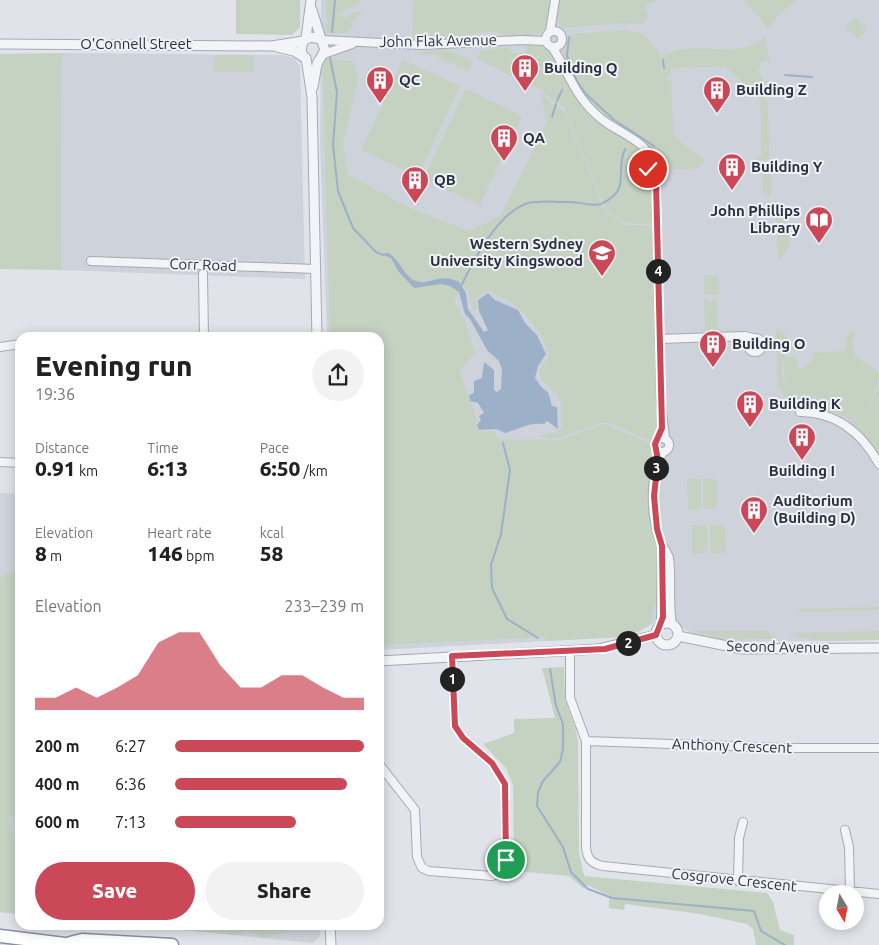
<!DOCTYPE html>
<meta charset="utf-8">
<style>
body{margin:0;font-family:Ubuntu,sans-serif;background:#f2f2f2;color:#222;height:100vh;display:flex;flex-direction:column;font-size:19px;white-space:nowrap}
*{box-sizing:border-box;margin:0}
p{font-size:16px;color:#767676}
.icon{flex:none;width:28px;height:28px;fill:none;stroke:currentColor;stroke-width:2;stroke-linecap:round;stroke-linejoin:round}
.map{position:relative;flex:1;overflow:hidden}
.details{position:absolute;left:15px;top:332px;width:369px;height:598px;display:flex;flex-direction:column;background:#fff;border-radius:15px;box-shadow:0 2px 12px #0003}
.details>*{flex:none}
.needle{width:32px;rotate:170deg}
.tools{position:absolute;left:819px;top:885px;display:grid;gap:10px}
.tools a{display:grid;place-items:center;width:45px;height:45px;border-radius:50%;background:#fff;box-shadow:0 2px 12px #0003;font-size:25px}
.pin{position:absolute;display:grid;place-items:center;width:42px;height:42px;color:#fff;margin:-21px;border:2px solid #fff;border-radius:50%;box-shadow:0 1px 5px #0007}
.km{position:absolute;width:25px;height:25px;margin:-12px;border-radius:50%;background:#222;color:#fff;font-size:14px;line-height:25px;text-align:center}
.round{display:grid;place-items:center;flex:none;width:52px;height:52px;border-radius:26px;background:#f2f2f2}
.head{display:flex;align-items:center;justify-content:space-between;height:85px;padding:0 20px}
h1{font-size:28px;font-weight:800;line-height:38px}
.stats{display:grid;grid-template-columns:repeat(3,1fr);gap:8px;height:85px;padding:5px 20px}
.stats div{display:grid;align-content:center}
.stats b{font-size:21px;font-weight:800}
.stats small{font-size:14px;font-weight:400}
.stats p{font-size:14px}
.chart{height:140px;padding:10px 20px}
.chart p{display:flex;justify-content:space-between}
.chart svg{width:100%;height:90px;margin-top:5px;fill:#cb4858;opacity:.7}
.cta{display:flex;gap:10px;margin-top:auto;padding:10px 20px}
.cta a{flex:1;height:58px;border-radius:30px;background:#cb4858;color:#fff;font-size:20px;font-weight:800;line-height:58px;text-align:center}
.cta a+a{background:#f2f2f2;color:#222}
ul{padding:0 20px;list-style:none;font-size:16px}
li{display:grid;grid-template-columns:80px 60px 1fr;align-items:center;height:38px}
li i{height:12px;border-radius:6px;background:#cb4858}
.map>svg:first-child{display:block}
.built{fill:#ced2db}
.green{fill:#c5d2c2}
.water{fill:#9cb0c8}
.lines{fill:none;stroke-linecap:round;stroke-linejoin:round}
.stream{stroke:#9cb0c8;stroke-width:2}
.minor-casing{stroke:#a5aab3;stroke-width:10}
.tertiary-casing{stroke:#a5aab3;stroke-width:11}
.trunk-casing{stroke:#88909f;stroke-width:15}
.minor{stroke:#f3f4f7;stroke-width:8}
.tertiary{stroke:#f3f4f7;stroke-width:9}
.trunk{stroke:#fff;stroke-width:12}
.route-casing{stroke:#fff;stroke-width:10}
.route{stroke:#cb4858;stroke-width:6}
.labels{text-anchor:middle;stroke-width:4;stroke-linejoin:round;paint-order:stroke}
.street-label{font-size:15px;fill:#293140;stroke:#f0f2f6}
.poi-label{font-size:15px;font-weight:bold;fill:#293140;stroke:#f0f2f6;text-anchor:start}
</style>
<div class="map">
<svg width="879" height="945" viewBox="0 0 879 945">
<rect width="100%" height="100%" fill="#e0e3e9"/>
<path class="built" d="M321,0H879V640L722,642L692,634L674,621H657L639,632L620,637L379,650V338L327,337L320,144Z
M62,53L282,55L294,58L300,66L305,279L61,270Z
M0,493L20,494V914L0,912Z
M132,925H320V936L313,943Z"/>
<path class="green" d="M236,0H300V27L292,35L236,34Z
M325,0H359L358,4L336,15L347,18L354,12L362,11L355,20L351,22L354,24L347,33H326L325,25L330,21L327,19Z
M414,0H551L546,27C534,42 509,36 495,32C488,30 475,34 468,35V38L412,40Z
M559,0H660L646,5L648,19L642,24L623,23L563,28L557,20Z
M743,0H797L778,16L767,30L761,19Z
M855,17L867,29L858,39L845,27Z
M627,30L645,35L661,56C669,53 676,50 684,49C707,46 748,57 766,35L765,39L770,60L760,63L759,71L764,81L767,80V86L762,93L764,98L768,101L769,160H756V157L762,156L760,98L726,67L671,68V75L666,76V81H671L673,134L692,152L701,156L704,161L699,168C691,169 677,171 669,168C658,162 654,151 645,144C631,132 614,126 600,114C585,101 545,50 573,34Z
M526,44C534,44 542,43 548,49C559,59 562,78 570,90C589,117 614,132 641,150C649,159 645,163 643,174L653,195V224C634,224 620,225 606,209L564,107L551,100L542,90L477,59L482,50L511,47L512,53H526Z
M444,49L473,61L469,71L437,58H440L438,55L427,56L413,53Z
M62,53L61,270L0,269V54Z
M216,55H254V72H214Z
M322,58L353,61L358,78L343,144L347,174L410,208L469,231L500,216L547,123L541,92L548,101L565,112L606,213L625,225L653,226L659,430L653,442L613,424L603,422L559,438H542V435L555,433L561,429C561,418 563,407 558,397C549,380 527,381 549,356C545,337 527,314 512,303C505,298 494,296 489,289L476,299L477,309L473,311L468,291L464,287L454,300L465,321L475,353L459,371L474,410L478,431H495L498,439L560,440L605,424L651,444L653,458L649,485L651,487L653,531L658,546L660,600L656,601L650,625L624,637L546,641L545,637L379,645V338L330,337Z
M403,60L460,86L418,176L361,150Z
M466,89L522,116L480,205L423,179Z
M754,165H766L771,170V197H767V193H763L762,169Z
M776,205C785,214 792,234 789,245C788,251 782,256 778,261Z
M704,275L718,276L719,295L704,294Z
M707,298V301H714V298H716L717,325L723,332L705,333L704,299Z
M856,330L852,342L855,355L879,373C879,381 877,384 874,392C869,407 868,418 849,420L846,418L847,415L845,417C826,407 803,409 785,399L782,389H778L776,331H782L796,350L788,349C767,391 804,395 836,402L795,391L784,378V357H797L798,368H803L813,360V353L845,351L849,332Z
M879,386V453L850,423C879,408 865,408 879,386Z
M687,479H701V509H688Z
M703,479H716L717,508L703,509Z
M692,525H707V553L692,554Z
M710,525H725L726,553H711Z
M20,568V815L8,817L20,859V914L0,912V576L4,577L5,573H12Z
M879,607V610L798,612V609Z
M693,631H770V636L779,638L728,640Z
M879,631V640L827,641L787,636H794L795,633Z
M564,667L565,700L576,730L578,742L579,852L584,876L767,893L773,902L780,930L794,935V945H756L753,929L747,924L700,914L625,904L624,910L609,908V896L588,885L584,889L569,876L514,871L513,785L506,768L483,744L514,733V719L555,718L542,668Z
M132,925H220L231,931L238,925H293L287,931L264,938L248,931L236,935Z"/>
<path class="water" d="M388,253C400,259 404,277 416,281C430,286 439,272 459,282L466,293L468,309L484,332L488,330L479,311L478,300L488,293L495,300L518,310L525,323L537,335L546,354L538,366L535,378L542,388L548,392L552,406L557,407L558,429L547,421L544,424C529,422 519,429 505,433L496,429L479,430L477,425L481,420L479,416L484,413L478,403L470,401L469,395L474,393V381L482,378L484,362L494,370V390L497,392L501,389L502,370L499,361L487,350L470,319L465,314L459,292L450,286L441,284L414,288L398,271L391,258L381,254Z"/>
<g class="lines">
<path class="stream" d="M332,32L335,0
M569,37L567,56L577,81L585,93L613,119L654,146
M330,58L337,92L333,145L338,191L353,228L376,252L383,255
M663,60L664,68
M785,75L812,77
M557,101L562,90
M552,117L556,104
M603,203C632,188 614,174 625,149
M461,286C474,260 497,213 528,203C539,200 555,202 567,202C579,201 589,207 601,204
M503,443L510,470L501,534L491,565L492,588L507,619L538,638
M550,669L556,706L563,724V749L560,762L543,781L538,792L537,806L563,847L571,872L588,889L612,898L754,911L761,931L785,945"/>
<g class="minor-casing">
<path id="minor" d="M546 39a8 8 0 1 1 16 0a8 8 0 1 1-16 0Z
M550,32L555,0
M321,40L422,45L521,40L546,41
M552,47C569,72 574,96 599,117C617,133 646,139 654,164
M324,54L352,44
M647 172a8 8 0 1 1 16 0a8 8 0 1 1-16 0Z
M656,180L661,401L665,438
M91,261L315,269
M203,274L204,338
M748 345a7 7 0 1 1 14 0a7 7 0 1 1-14 0Z
M660,339L745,336L753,338
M0,347L20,344
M800,412C836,412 862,433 879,464
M655 445a7 7 0 1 1 14 0a7 7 0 1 1-14 0Z
M663,452C649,475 651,513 659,538C661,545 667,551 669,558C672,580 668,602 672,624
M0,462L20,463
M661,624L662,546
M570,650V698L586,741V847C587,859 591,863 603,866L879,894
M586,741L783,748H879
M379,764L415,810L417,857L422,868L429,871L492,876L501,872L506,859L505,784L492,763L463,738L455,726L452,656
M845,830L849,847L850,891
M738,881L739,838L743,822"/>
</g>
<g class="tertiary-casing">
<path id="tertiary" d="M312,10L321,39
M306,38L311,0
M0,44L272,46L303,41
M277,47L294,51L305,58
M304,57L301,51L303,41L310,37L321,39L325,50L317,64L313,87
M306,58L312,97L317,338
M656 634a11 11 0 1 1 22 0a11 11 0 1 1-22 0Z
M678,636L742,649L879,648
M379,661L598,649L656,635
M330,925L331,945"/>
</g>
<g class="trunk-casing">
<path id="trunk" d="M0,936L73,945
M70,943L82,940L172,945"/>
</g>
<use href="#minor" class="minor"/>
<use href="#tertiary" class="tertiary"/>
<use href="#trunk" class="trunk"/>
</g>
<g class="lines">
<g class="route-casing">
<path id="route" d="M506,860L505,784L492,763L463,738L455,726L452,656L605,649L656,635L663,617L662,546L657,529L654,496L658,460L655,444L662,428L656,180L649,177L648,169"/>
</g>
<use href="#route" class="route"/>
</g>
<defs>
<g id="building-pin" transform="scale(1.4375)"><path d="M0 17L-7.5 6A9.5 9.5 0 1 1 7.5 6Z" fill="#cb4858" stroke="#f0f2f6"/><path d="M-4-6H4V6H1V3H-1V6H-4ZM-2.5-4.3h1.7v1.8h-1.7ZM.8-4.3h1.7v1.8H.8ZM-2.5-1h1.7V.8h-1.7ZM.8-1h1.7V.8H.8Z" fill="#fff"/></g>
<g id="library-pin" transform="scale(1.4375)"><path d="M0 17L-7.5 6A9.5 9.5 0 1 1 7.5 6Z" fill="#cb4858" stroke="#f0f2f6"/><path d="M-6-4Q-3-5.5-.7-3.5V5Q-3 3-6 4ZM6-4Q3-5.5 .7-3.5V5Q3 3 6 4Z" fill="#fff"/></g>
<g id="university-pin" transform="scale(1.4375)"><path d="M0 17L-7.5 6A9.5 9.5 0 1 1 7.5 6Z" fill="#cb4858" stroke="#f0f2f6"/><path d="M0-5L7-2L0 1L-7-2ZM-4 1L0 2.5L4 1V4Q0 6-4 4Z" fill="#fff"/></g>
</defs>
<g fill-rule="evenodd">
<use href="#building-pin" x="525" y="68"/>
<use href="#building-pin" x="380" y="80"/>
<use href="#building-pin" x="717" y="90"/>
<use href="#building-pin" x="504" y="138"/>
<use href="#building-pin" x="732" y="167"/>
<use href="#building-pin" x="415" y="180"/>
<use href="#library-pin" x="819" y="220"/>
<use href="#university-pin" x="602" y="253"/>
<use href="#building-pin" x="713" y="344"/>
<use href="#building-pin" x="750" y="404"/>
<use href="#building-pin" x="802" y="437"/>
<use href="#building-pin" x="754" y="510"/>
</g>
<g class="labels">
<g class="street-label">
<text transform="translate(438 41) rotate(-1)" y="5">John Flak Avenue</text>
<text x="136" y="49">O'Connell Street</text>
<text transform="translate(203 265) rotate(2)" y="5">Corr Road</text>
<text transform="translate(778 647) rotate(1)" y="5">Second Avenue</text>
<text transform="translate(732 746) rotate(2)" y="5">Anthony Crescent</text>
<text transform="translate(734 880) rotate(6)" y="5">Cosgrove Crescent</text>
</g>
<g class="poi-label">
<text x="544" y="73">Building Q</text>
<text x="399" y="85">QC</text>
<text x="736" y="95">Building Z</text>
<text x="523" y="143">QA</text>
<text x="751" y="172">Building Y</text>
<text x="434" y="185">QB</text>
<text x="800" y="216" text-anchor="end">John Phillips<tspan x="800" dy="17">Library</tspan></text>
<text x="583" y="249" text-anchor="end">Western Sydney<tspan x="583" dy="17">University Kingswood</tspan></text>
<text x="732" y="349">Building O</text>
<text x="769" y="409">Building K</text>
<text x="802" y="476" text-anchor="middle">Building I</text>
<text x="773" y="506">Auditorium<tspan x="773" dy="17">(Building D)</tspan></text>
</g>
</g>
</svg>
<div class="tools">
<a><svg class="needle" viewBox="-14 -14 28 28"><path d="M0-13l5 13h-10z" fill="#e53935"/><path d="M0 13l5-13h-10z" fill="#767676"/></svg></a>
</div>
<div class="pin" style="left:506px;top:860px;background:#1e9e55"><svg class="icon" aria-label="arrive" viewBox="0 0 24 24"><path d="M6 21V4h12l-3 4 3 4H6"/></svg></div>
<div class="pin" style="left:648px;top:169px;background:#d93025"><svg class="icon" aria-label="check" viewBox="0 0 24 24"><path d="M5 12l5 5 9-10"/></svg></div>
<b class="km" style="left:452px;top:679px">1</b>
<b class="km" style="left:628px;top:643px">2</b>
<b class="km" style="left:656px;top:468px">3</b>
<b class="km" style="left:658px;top:271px">4</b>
<section class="details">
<div class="head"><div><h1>Evening run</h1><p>19:36</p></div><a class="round"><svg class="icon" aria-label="share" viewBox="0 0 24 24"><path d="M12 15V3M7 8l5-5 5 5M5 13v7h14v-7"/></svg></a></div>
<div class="stats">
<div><p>Distance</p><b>0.91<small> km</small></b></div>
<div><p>Time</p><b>6:13</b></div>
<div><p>Pace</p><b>6:50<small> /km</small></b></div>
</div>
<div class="stats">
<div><p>Elevation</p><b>8<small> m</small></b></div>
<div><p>Heart rate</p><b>146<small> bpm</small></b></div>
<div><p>kcal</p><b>58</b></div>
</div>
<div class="chart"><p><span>Elevation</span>233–239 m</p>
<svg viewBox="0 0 160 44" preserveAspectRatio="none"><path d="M0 44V38L10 38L20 33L30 38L40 33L50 27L60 11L70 6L80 6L90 22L100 33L110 33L120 27L130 27L140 33L150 38L160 38V44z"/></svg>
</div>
<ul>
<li><b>200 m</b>6:27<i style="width:100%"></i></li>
<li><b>400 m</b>6:36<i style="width:91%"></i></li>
<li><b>600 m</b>7:13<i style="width:64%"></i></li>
</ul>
<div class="cta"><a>Save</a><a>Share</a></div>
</section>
</div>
